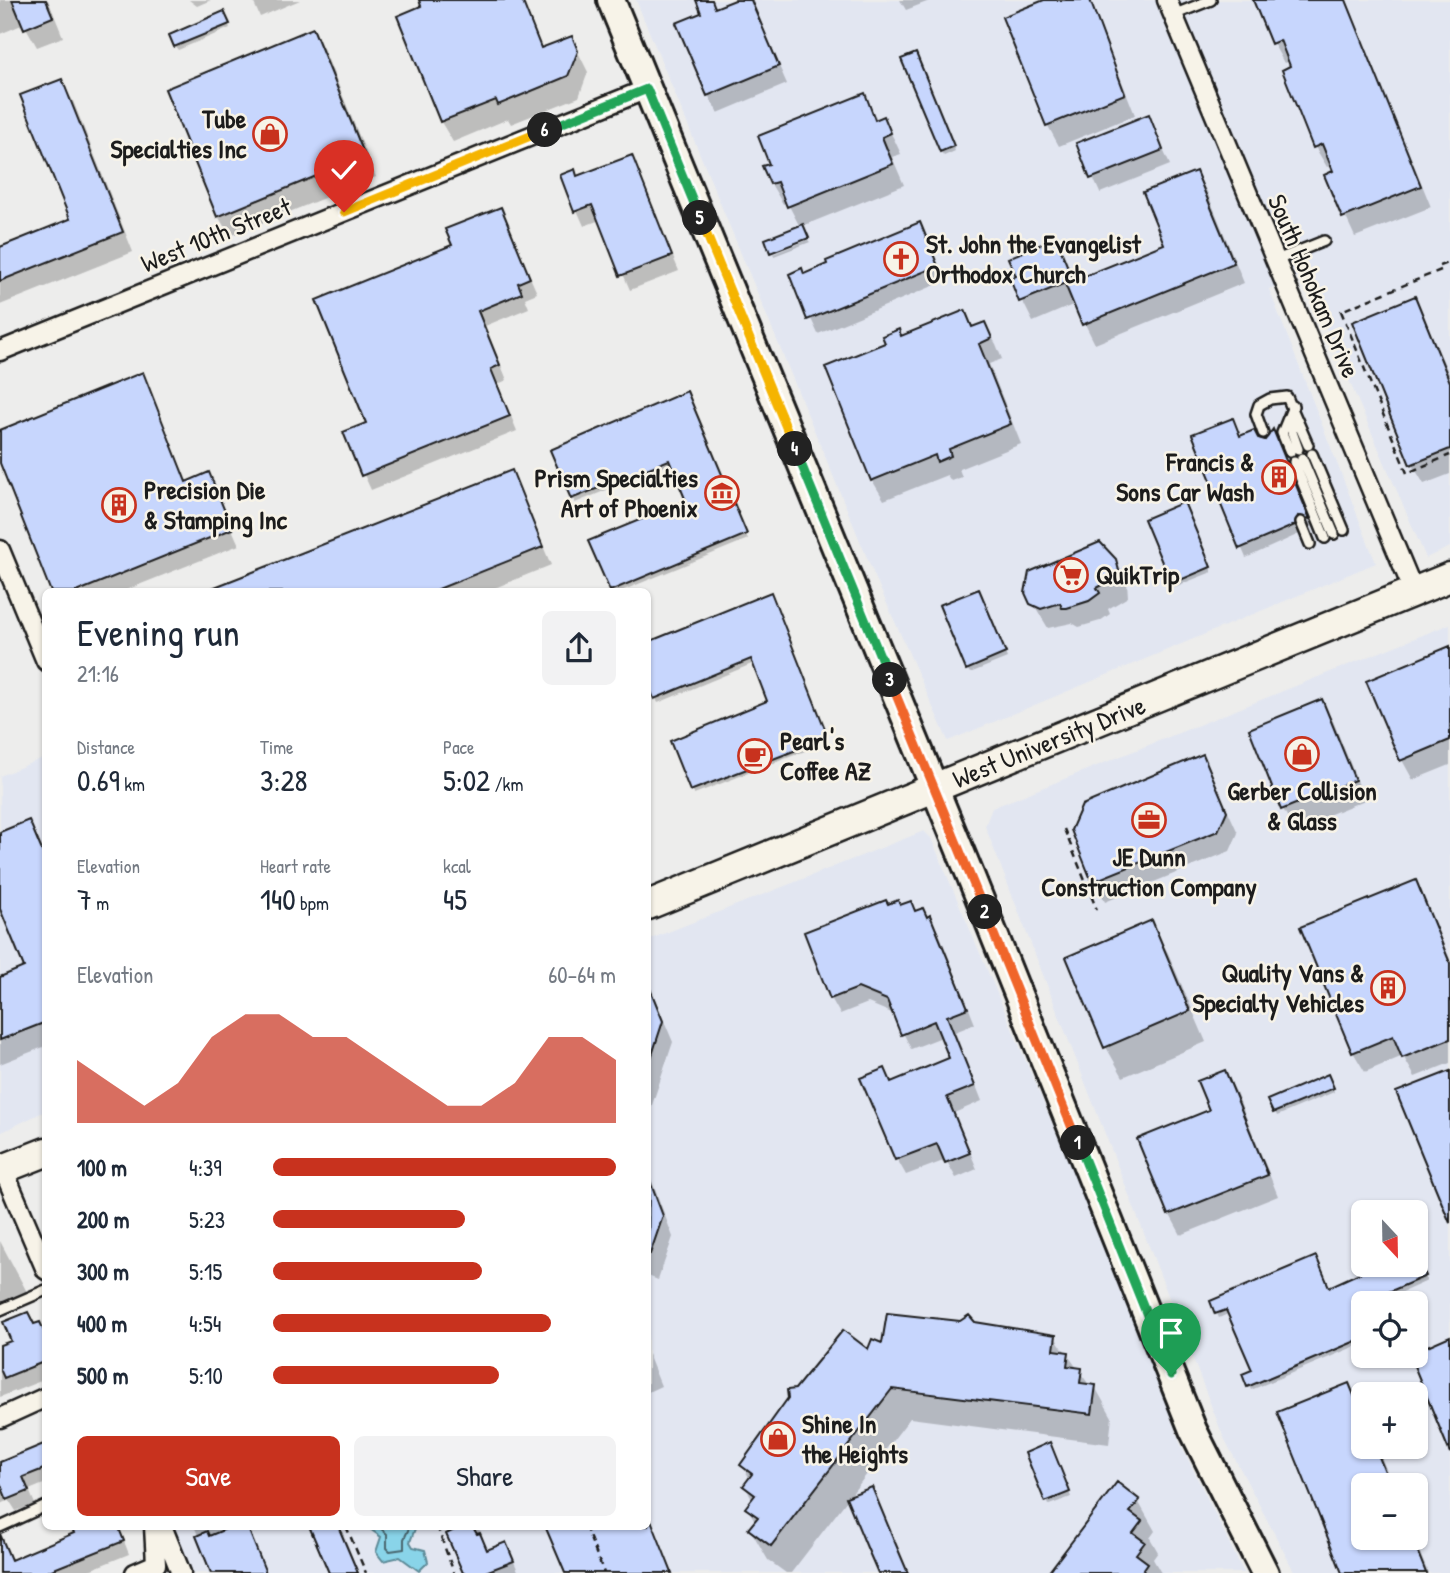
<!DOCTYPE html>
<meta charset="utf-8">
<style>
body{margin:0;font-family:"Patrick Hand",sans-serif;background:#f2f2f3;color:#1f2937;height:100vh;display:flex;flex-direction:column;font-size:26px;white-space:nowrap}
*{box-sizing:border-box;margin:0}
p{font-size:23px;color:#747a83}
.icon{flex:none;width:38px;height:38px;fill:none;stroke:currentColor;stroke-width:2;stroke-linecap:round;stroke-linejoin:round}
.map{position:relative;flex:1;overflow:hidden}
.sheet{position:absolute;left:42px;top:588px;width:609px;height:942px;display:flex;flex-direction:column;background:#fff;border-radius:10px;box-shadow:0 2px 5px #0004}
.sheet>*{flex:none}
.needle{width:46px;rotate:158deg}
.fabs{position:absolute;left:1351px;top:1200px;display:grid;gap:14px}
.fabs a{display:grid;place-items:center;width:77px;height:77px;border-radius:10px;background:#fff;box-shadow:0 2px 5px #0004;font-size:35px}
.pin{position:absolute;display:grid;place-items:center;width:60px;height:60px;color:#fff;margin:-72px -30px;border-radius:50% 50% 50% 0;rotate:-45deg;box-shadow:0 0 7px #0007}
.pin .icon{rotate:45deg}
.km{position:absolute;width:35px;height:35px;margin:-18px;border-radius:50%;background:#222;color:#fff;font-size:19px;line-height:35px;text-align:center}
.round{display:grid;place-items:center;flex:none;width:74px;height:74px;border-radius:10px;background:#f2f2f3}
.headline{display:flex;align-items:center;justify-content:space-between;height:119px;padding:0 35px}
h1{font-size:38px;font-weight:600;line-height:52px}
.metrics{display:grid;grid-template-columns:repeat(3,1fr);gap:10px;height:119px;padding:7px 35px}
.metrics div{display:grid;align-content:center}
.metrics b{font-size:30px;font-weight:600}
.metrics small{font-size:19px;font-weight:400}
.metrics p{font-size:19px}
.chart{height:196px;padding:14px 35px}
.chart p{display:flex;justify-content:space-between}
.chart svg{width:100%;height:126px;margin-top:7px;fill:#c8321e;opacity:.7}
.cta{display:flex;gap:14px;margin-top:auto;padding:14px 35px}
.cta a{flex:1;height:80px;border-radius:10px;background:#c8321e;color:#fff;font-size:28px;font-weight:600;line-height:80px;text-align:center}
.cta a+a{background:#f2f2f3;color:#1f2937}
ul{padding:0 35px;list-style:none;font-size:23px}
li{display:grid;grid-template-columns:112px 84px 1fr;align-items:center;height:52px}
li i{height:18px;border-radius:9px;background:#c8321e}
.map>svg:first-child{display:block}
.built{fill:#e2e6f1;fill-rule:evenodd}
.water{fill:#89d4e9;stroke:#5d8a97;stroke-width:2}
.shadow{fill:#0003}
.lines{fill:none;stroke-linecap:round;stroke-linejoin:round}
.shore{stroke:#48666e;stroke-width:2}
.building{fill:#c7d6fd;stroke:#1c1c1c;stroke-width:2}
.service-casing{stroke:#1c1c1c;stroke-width:14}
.minor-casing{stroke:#1c1c1c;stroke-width:23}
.secondary-casing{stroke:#1c1c1c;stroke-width:32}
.primary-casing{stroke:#1c1c1c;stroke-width:33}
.path{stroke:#1c1c1c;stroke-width:2.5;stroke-dasharray:7 5;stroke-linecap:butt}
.service{stroke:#f7f3e8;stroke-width:9}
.minor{stroke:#f7f3e8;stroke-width:18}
.secondary{stroke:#f7f3e8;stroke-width:26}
.primary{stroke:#f7f3e8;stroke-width:28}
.split-1-casing{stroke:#fff;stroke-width:14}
.split-2-casing{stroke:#fff;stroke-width:14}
.split-3-casing{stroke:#fff;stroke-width:14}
.split-4-casing{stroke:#fff;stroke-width:14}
.split-5-casing{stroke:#fff;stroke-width:14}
.split-6-casing{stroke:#fff;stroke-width:14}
.split-7-casing{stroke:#fff;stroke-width:14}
.split-1{stroke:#22a559;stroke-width:9}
.split-2{stroke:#f0652b;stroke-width:9}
.split-3{stroke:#f0652b;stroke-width:9}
.split-4{stroke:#22a559;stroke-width:9}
.split-5{stroke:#f5b400;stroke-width:9}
.split-6{stroke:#22a559;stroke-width:9}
.split-7{stroke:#f5b400;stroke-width:9}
.labels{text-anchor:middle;stroke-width:5;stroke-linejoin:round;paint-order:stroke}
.poi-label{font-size:26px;font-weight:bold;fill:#1c1c1c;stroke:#f7f3e8;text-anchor:start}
.street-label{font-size:26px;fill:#1c1c1c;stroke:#f7f3e8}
</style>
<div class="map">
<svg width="1450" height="1573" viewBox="0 0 1450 1573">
<rect width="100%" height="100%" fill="#ededec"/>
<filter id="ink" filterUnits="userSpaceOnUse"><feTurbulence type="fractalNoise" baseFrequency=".0143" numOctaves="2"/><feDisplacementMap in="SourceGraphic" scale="14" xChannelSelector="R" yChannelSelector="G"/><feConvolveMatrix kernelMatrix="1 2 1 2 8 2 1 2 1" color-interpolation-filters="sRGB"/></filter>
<g filter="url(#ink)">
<path class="built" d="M636,0H1450V547L1426,558L1303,274L1269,289L1376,563L948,741L875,577Z
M1450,624V1573H1295L1223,1436L985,826L992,808ZM1363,1213H1416V1265H1363ZM1363,1304H1416V1356H1363ZM1363,1395H1416V1447H1363ZM1363,1486H1416V1538H1363Z
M45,757V1111L0,1133V776Z
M924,831L931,838L1131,1308L1180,1443L1244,1573H189L170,1526H648V940Z"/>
<path class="water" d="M366,1526H416L410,1542L413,1547L425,1550L428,1562L419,1571L400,1557L383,1561L376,1552L381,1537Z"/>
<path class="shadow" d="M0,0H48L63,37L37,47L24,24L0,34Z
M189,0H211L197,6Z
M256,0H300L260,17L253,1Z
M421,0H522L543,49L571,38L588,72L579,97L511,124L508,119L453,142L441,122L399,17L424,7Z
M697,0H713L717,9L739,0H750L787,84L718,113L708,95L703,14Z
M900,0H932L906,10Z
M1049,0H1090L1135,115L1059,146L1048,126L1004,18Z
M1259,0H1347L1431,207L1355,237L1327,176L1335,172L1332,165L1327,167L1315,147L1293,67L1290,61L1284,63L1273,43L1256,1Z
M226,17L230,28L178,50L175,46Z
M312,30L324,50L376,177L230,236L218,216Z
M904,60H917L955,151L944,156L941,152Z
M61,81L73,101L133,252L0,305V249L72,220Z
M864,95L878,121L883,119L894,139L901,154L892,157L904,185L800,227L787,202L783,204L771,184L772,164Z
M1148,116L1170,165L1100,193L1078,144Z
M631,157L679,271L630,290L600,220L584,226L562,176L578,178Z
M1196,173L1207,192L1244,283L1095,344L1075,304L1033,322L1012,280L1055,241L1076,282L1166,245Z
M500,209L537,293L525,298L529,308L485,326L507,380L498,384L517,431L371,490L345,433L368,424Z
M919,225L945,281L818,334L791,275L804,276Z
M808,240L810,242L774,256L773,254Z
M1414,298L1450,376V474L1424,484L1412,464Z
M964,312L974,328L984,324L996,344L1002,359L989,364L1021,444L959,469L962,477L951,481L947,475L884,500L872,480L902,337Z
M142,375L188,483L208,475L239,545L121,592H53L0,459V431Z
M689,397L748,539L619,592H612L590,542L688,502L672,463L575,503L553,450Z
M1232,420L1241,437L1277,441L1313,527L1303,524L1299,534L1246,558L1194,435Z
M512,472L551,565L485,592H207Z
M1186,508L1212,572L1174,587L1172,583Z
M1115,560L1127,581L1128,597L1108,609L1110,614L1100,621L1079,627L1072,623L1048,628L1027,593Z
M770,594L828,738L816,743L818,746L694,794L692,790L770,702L754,663L658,703L648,681V644Z
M981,595L1007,658L970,673L967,669Z
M1450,648V765L1413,780L1402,760Z
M1321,701L1333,721L1365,800L1294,829L1283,809Z
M1203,756L1238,833L1230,851L1105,902L1073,830Z
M29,822L46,856V1046L0,1064V979L26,968L4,915L0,917V834Z
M1415,882L1450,959V1063L1415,1077L1403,1056L1365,1072L1353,1052Z
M911,903L916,912L930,918L939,933L975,1024L955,1032L982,1101L954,1113L977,1169L956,1178L946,1160L906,1175L897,1159L884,1070L892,1083L951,1059L942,1037L911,1049L894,1014L868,1003L840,1014L831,998L888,906L901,907Z
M1151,923L1168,953L1206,1042L1123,1077L1106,1047Z
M648,983L673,1042L648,1117Z
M1225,1072L1236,1092L1278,1196L1181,1235L1170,1215L1139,1140L1211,1111Z
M1330,1080L1334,1092L1277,1116L1270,1101Z
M648,1171L673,1237L658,1280L648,1276Z
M0,1241L27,1292L0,1303Z
M1416,1255L1427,1281L1376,1304H1363V1343L1251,1390L1249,1386L1254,1371L1230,1313L1219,1318L1212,1302L1329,1289L1416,1265Z
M974,1324L1054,1336L1090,1386L1095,1387L1112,1417L1109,1444L910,1418L791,1573H786L768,1560L750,1529L756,1522L747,1508L753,1500L745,1486L750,1479L742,1465L796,1390L884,1346Z
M34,1326L46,1335V1379L0,1397V1347Z
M648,1354L661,1386L648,1392Z
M1349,1385L1363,1412V1447H1377L1393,1486H1363V1538H1414L1428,1573H1344Z
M46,1443V1483L29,1490L35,1504L16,1511L9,1500L0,1504V1462Z
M1052,1449L1071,1497L1049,1505L1027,1454Z
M1138,1501L1155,1531L1150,1538L1158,1552L1153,1559L1161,1573H1050Z
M648,1512L673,1573H567L547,1526H648Z
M82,1526H118L129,1554L82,1573H0V1554L6,1551L12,1561L76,1534Z
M194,1526H247L266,1573H214Z
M311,1526H340L359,1573H331Z
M445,1526H478L488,1551L512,1557L519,1573H465Z"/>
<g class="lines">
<path class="shore" d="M378,1526L387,1534V1548L390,1551L404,1549V1539L410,1526"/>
</g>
<path class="building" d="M12,0H46L53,17L24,29Z
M419,0H522L541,48L572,36L578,51L568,76L498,105L496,100L440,122L397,16L421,6Z
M696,0H712L715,8L735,0H751L779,66L707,96L676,23L701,13Z
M1044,0H1090L1125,94L1046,126L1002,17Z
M1253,0H1346L1421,186L1342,218L1324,175L1333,171L1322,144L1313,148L1282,70L1290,66L1280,40L1271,44Z
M224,11L230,24L174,47L169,35Z
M313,28L365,156L217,217L165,89Z
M916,53L954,146L940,152L901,59Z
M62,79L123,232L0,281V247L70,219L20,95Z
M865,93L875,120L884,116L891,133L882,137L893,164L787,207L777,182L770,184L762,166L769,164L758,136Z
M1149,114L1163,150L1090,179L1076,143Z
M632,155L672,256L620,276L592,205L574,212L560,175L575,169L577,176Z
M1196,171L1234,263L1082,325L1065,284L1164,244L1143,192Z
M501,207L530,278L518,283L522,293L478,311L500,365L491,369L510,416L361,476L343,432L366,423L316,300L452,245L445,229Z
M920,222L938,266L807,320L789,274L802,268L804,274L827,264L826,261Z
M803,224L809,238L770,253L765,239Z
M1056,238L1073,280L1019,302L1010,279L1016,276L1008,258Z
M1415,296L1450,382V449L1410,465L1352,322Z
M965,310L972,327L985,322L992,338L979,344L1011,424L949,449L951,456L937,462L935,455L871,481L825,367L885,343L882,336L899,329L901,336Z
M143,372L186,482L209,472L232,529L76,592H51L0,463V430Z
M687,391L747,534L610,591L588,541L686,501L669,460L571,499L550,450Z
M1233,418L1240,436L1254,430L1258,438L1265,440L1273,429L1310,519L1298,516L1295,525L1239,549L1192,434Z
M512,470L543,547L431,592H202Z
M1184,502L1211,567L1171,584L1144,519Z
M1100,542L1116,559L1119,571L1117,577L1097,588L1100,593L1089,601L1067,608H1062L1060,603L1041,609L1030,604L1025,593L1029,572Z
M979,589L1006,653L966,670L939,605Z
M771,592L827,734L815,739L817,742L690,791L670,741L767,701L751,659L654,699L648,685V642Z
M1450,646V740L1400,761L1366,681Z
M1322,699L1355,780L1281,810L1249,729Z
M1203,754L1227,811L1218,831L1092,882L1071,830L1082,805Z
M29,820L46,860V1022L0,1040V977L24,967L0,909V832Z
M1416,880L1450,963V1039L1402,1058L1393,1036L1352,1053L1300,927Z
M886,900L888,904L898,900L900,905L911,901L915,911L923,908L927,917L930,915L968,1008L947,1016L975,1086L947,1097L970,1153L945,1163L937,1144L895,1160L860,1078L885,1068L891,1082L949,1058L934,1021L901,1035L887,1000L858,988L830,999L804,932Z
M1152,920L1190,1011L1104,1048L1066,957Z
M648,984L663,1021L650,1061L648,1060Z
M1225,1070L1268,1175L1168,1215L1137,1139L1209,1110L1197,1081Z
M1450,1071V1223L1396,1092Z
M1328,1074L1334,1088L1273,1113L1267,1100Z
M649,1179L663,1216L650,1254H648Z
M1316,1256L1329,1287L1377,1265H1421L1426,1276L1363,1303V1338L1247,1387L1242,1374L1252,1370L1226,1310L1215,1314L1210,1301Z
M28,1312L34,1324L40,1322L46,1335V1361L4,1378L0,1369V1345L11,1341L3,1322Z
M887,1313L960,1321L969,1315L975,1322L1056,1335L1054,1350L1069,1352L1067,1366L1082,1368L1080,1383L1096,1385L1092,1414L892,1389L771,1546L748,1529L758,1517L745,1508L755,1495L743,1486L752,1474L740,1465L788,1398L787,1390L795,1389L843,1330L868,1349L872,1339L882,1343Z
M1450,1336V1453L1410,1356H1416V1351Z
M1349,1383L1363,1417V1447H1375L1391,1486H1363V1538H1412L1426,1573H1342L1277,1412Z
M1050,1442L1070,1492L1045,1502L1025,1453Z
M46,1443V1468L23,1477L29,1491L7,1500L0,1483V1462Z
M1117,1482L1140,1500L1130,1512L1142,1521L1133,1533L1145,1542L1136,1554L1148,1563L1141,1573H1048Z
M872,1487L894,1540L908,1573H878L868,1550L846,1497Z
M651,1520L672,1573H565L545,1526H648Z
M71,1526H118L124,1541L44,1573H0V1534L11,1560L74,1533Z
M233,1526H247L266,1573H211L196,1536L207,1531L209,1536Z
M309,1526H338L358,1573H329Z
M462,1526H472L477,1534L480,1533L487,1550L506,1542L514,1561L483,1573H463L446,1534Z"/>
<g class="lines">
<g class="service-casing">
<path id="service" d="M1173,15L1211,0
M1274,261L1324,241
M1292,415V432L1298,449
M1263,433L1256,414L1259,405L1270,399L1287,397L1308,445
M1290,452L1282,433L1293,406
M1312,454L1344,530
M1302,458L1334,534
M1294,462L1325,538
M1301,522L1310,544
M0,1310L46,1290
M0,1527L46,1506"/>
</g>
<g class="minor-casing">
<path id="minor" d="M1167,0L1414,592
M0,351L647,89
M0,550L46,661
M3,1169L46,1270
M0,1418L46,1397
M162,1526L181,1573
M135,1573L156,1564L154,1526"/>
</g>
<g class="secondary-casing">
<path id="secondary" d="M611,0L971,877L1193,1430L1265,1573"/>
</g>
<g class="primary-casing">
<path id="primary" d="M648,905L1450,577
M0,1170L46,1152"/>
</g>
<path class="path" d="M1439,266L1450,262
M1441,270L1341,311L1407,473L1450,455
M1064,829L1097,910
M346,1526L366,1573
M437,1526L454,1573
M585,1526L604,1573"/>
<use href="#service" class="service"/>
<use href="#minor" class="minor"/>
<use href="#secondary" class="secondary"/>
<use href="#primary" class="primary"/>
</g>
</g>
<g class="lines" filter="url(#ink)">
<g class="split-1-casing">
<path id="split-1" d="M1078,1143L1171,1375"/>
</g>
<g class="split-2-casing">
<path id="split-2" d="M985,912L1078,1143"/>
</g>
<g class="split-3-casing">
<path id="split-3" d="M890,680L985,912"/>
</g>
<g class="split-4-casing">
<path id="split-4" d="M795,449L890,680"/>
</g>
<g class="split-5-casing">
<path id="split-5" d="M700,218L795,449"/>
</g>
<g class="split-6-casing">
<path id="split-6" d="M545,130L647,89L700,218"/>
</g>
<g class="split-7-casing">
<path id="split-7" d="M344,212L545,130"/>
</g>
<use href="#split-1" class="split-1"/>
<use href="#split-2" class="split-2"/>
<use href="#split-3" class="split-3"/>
<use href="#split-4" class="split-4"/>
<use href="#split-5" class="split-5"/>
<use href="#split-6" class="split-6"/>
<use href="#split-7" class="split-7"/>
</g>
<defs>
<g id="shop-ring" transform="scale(1.75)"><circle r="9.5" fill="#f7f3e8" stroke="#c8321e" stroke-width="1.5"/><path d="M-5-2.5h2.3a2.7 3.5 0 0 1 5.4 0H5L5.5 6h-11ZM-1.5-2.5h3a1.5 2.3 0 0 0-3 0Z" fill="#c8321e"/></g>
<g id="church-ring" transform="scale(1.75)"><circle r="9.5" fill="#f7f3e8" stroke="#c8321e" stroke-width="1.5"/><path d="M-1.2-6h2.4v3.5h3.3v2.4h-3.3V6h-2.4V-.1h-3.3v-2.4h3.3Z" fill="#c8321e"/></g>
<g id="building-ring" transform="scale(1.75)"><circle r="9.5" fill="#f7f3e8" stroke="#c8321e" stroke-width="1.5"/><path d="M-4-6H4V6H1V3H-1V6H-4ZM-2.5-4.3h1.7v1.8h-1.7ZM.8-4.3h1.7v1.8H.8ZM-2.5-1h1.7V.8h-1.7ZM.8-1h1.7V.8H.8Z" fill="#c8321e"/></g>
<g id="museum-ring" transform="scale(1.75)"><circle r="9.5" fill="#f7f3e8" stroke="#c8321e" stroke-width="1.5"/><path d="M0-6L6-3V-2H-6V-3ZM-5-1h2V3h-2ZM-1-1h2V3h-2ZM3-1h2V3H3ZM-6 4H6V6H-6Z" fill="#c8321e"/></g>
<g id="supermarket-ring" transform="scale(1.75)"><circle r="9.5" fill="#f7f3e8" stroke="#c8321e" stroke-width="1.5"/><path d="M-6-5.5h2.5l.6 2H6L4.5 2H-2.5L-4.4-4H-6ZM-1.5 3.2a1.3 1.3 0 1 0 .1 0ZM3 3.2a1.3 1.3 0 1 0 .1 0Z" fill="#c8321e"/></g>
<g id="cafe-ring" transform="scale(1.75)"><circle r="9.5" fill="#f7f3e8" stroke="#c8321e" stroke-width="1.5"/><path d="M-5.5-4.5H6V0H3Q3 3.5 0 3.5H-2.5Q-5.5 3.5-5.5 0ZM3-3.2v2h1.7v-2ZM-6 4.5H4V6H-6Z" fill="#c8321e"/></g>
<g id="office-ring" transform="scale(1.75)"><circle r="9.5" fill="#f7f3e8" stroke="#c8321e" stroke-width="1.5"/><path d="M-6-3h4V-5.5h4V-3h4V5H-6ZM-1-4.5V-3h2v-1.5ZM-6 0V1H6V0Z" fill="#c8321e"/></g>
</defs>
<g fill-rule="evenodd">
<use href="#shop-ring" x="270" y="134"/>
<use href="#church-ring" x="901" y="259"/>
<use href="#building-ring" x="1279" y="477"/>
<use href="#museum-ring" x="722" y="493"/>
<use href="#building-ring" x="119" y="505"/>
<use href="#supermarket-ring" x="1071" y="575"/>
<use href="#shop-ring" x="1302" y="754"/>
<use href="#cafe-ring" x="755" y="756"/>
<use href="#office-ring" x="1149" y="820"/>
<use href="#building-ring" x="1388" y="988"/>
<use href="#shop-ring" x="778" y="1439"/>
</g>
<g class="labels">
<g class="poi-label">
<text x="246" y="128" text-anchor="end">Tube<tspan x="246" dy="30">Specialties Inc</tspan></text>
<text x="926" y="253">St. John the Evangelist<tspan x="926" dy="30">Orthodox Church</tspan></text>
<text x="1254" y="471" text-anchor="end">Francis &amp;<tspan x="1254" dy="30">Sons Car Wash</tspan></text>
<text x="698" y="487" text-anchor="end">Prism Specialties<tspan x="698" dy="30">Art of Phoenix</tspan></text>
<text x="144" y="499">Precision Die<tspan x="144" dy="30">&amp; Stamping Inc</tspan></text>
<text x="1096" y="584">QuikTrip</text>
<text x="780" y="750">Pearl's<tspan x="780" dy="30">Coffee AZ</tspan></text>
<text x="1302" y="800" text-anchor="middle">Gerber Collision<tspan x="1302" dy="30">&amp; Glass</tspan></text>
<text x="1149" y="866" text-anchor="middle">JE Dunn<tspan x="1149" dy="30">Construction Company</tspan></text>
<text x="1364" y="982" text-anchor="end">Quality Vans &amp;<tspan x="1364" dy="30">Specialty Vehicles</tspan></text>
<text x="802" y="1433">Shine In<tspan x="802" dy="30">the Heights</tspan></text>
</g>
<g class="street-label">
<text transform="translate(216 235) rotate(-22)" y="9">West 10th Street</text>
<text transform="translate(1314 286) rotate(67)" y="9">South Hohokam Drive</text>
<text transform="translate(1049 742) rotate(-22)" y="9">West University Drive</text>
</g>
</g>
</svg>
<div class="fabs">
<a><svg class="needle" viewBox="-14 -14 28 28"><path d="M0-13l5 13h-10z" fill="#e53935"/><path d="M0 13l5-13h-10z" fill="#747a83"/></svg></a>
<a><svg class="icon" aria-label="locate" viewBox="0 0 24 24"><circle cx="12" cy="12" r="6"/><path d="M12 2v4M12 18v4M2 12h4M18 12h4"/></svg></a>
<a>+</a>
<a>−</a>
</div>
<div class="pin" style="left:1171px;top:1375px;background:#1e9e55"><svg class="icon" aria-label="arrive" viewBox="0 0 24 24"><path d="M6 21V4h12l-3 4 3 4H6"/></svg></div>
<div class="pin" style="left:344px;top:212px;background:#d93025"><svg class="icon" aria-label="check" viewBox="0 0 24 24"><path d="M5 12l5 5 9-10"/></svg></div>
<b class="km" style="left:1078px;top:1143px">1</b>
<b class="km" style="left:985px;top:912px">2</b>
<b class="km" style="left:890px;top:680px">3</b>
<b class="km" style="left:795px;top:449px">4</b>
<b class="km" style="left:700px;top:218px">5</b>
<b class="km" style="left:545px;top:130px">6</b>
<section class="sheet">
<div class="headline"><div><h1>Evening run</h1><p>21:16</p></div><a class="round"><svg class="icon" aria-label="share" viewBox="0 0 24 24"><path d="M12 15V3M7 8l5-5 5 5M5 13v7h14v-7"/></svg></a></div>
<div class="metrics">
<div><p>Distance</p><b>0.69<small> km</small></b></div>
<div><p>Time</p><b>3:28</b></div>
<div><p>Pace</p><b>5:02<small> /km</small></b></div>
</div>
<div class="metrics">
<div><p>Elevation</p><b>7<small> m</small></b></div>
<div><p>Heart rate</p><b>140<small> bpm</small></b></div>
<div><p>kcal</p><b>45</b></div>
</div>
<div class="chart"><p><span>Elevation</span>60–64 m</p>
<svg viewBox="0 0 160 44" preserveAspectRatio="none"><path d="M0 44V22L10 30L20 38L30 30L40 14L50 6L60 6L70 14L80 14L90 22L100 30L110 38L120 38L130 30L140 14L150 14L160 22V44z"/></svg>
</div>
<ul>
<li><b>100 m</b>4:39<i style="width:100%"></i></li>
<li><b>200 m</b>5:23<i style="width:56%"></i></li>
<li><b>300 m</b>5:15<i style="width:61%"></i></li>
<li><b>400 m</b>4:54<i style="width:81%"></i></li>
<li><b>500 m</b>5:10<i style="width:66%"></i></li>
</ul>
<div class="cta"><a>Save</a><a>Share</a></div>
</section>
</div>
